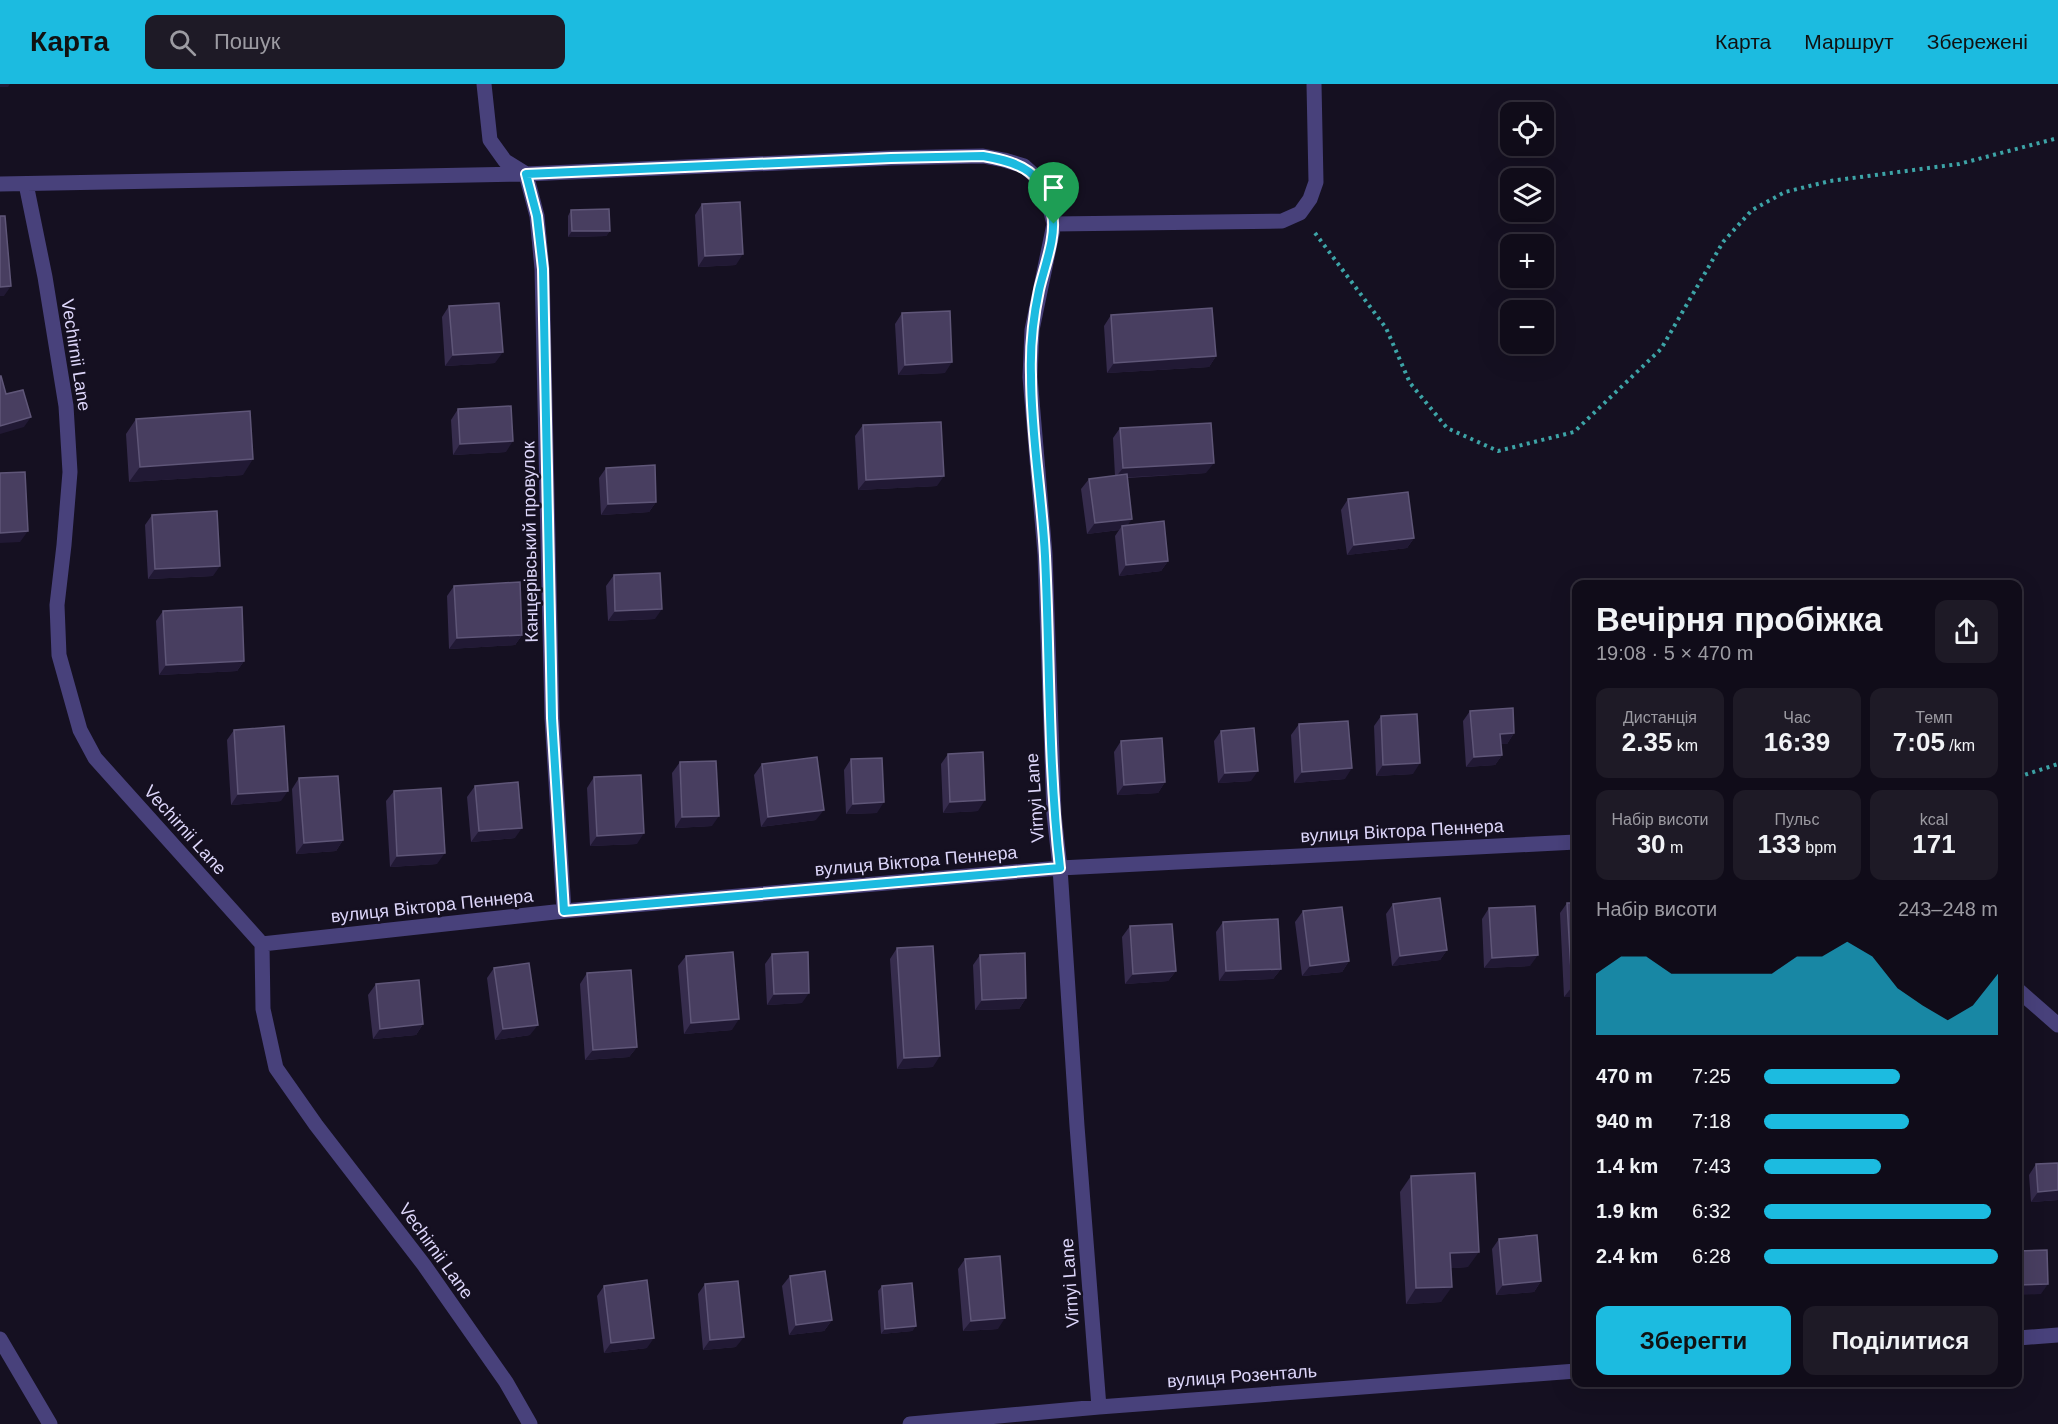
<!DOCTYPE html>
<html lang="uk">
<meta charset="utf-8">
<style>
body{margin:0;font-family:Arial,sans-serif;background:#1e1a26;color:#f1f3f6;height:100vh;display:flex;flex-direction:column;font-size:22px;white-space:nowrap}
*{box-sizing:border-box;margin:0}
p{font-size:20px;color:#9c9ba2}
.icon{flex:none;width:33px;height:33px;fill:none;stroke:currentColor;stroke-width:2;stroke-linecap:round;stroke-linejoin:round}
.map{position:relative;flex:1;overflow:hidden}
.drawer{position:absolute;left:1572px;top:496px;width:450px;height:807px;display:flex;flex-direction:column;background:#100c19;border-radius:12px;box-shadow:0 6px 24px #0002,0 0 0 2px #302c38}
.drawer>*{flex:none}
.controls{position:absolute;left:1500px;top:18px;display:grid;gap:12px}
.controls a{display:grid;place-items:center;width:54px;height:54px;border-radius:12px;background:#100c19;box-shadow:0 6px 24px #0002,0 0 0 2px #302c38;font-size:30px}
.pin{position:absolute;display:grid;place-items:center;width:51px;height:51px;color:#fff;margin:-62px -26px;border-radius:50% 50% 50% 0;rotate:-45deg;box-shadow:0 0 6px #0007}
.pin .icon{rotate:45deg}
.round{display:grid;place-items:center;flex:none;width:63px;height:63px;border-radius:12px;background:#1e1a26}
.headline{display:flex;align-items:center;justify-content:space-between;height:102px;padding:0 24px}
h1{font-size:33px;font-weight:700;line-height:45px}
.metrics{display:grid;grid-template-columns:repeat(3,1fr);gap:9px;height:102px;padding:6px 24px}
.metrics div{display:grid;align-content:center;border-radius:12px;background:#1e1a26;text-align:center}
.metrics b{font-size:26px;font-weight:700}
.metrics small{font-size:16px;font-weight:400}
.metrics p{font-size:16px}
.chart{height:168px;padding:12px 24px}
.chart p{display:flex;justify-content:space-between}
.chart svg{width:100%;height:108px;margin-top:6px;fill:#1cbbe0;opacity:.7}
.action{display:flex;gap:12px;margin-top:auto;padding:12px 24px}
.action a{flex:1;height:69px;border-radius:12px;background:#1cbbe0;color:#111;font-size:24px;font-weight:700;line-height:69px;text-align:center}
.action a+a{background:#1e1a26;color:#f1f3f6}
ul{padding:0 24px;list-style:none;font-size:20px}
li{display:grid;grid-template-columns:96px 72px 1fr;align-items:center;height:45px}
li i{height:15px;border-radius:8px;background:#1cbbe0}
header{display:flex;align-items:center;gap:36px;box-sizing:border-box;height:84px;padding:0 30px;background:#1cbbe0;color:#111}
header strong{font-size:28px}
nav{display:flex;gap:33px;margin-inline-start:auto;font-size:21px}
.search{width:420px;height:54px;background:#1e1a26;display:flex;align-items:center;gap:15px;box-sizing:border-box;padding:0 21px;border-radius:12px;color:#9c9ba2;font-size:22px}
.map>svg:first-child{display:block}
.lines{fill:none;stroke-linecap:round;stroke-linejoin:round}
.path{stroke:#3da4a7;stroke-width:4;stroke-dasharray:3 4.5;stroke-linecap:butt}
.minor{stroke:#48417b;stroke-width:15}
.wall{fill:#362c4d}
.shaded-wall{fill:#211934}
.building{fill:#483e60;stroke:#5f5678;stroke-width:1.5}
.route-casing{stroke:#fff;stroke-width:12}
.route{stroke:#1cbbe0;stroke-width:8}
.labels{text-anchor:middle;stroke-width:5;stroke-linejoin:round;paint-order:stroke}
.street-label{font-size:18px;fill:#ddd6fa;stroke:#151021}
</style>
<header>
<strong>Карта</strong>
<div class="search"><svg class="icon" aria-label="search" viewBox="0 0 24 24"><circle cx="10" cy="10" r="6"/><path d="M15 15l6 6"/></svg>Пошук</div>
<nav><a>Карта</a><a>Маршрут</a><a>Збережені</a></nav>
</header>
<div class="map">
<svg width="2058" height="1340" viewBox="0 0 2058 1340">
<rect width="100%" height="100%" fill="#151021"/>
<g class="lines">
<path class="path" d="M1315,149L1386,244L1410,299L1447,344L1498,367L1574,348L1661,265L1723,158L1752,126L1785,108L1830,97L1959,80L2058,54
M2018,693L2058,680"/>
<path class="minor" d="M484,0L490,56L505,77L526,90
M526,90L537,132L542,185L552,634L564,827
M0,100L526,90L891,74L983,72L1004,76L1024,82L1034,91L1045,105L1054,140L1032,246L1030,293L1045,470L1054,730L1060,784L1077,1042L1099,1323
M26,100L45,193L66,322L70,388L64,461L57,521L59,571L80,646L95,674L262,860L263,925L276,984L316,1041L424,1181L506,1298L530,1340
M1054,140L1282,137L1300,129L1310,115L1316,98L1314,0
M262,860L564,827L1060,784L1576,758
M2018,906L2058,941
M2018,1254L2058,1251
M0,1255L50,1340
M910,1340L1099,1323L1576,1287"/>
</g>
<path class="wall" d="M702,120L736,181L698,183L695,131Z
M571,126L610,147L606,152L568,153V132Z
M449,222L495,279L445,282L442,233Z
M902,229L945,289L898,291L895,240Z
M1111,231L1216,272L1209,283L1107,289L1104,242Z
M458,325L506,368L453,371L451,336Z
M136,335L243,391L129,398L126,350Z
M863,341L937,402L858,406L855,352Z
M1120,344L1206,389L1127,394V441L1168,477L1161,487L1119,492L1115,452L1119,446L1087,450L1081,405L1089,395L1115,392L1113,354Z
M606,384L656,418L649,428L601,431L599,394Z
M1348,415L1414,454L1407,464L1347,471L1341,426Z
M152,431L213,492L148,495L145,441Z
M614,491L655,535L608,537L606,502Z
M454,502L522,551L515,561L449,565L447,512Z
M163,527L244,577L237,587L159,591L156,537Z
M1470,627L1514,649L1507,660H1501L1502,671L1495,681L1466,683L1463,637Z
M1381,632L1413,690L1376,692L1374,642Z
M1299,640L1345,695L1294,699L1291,651Z
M234,646L281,717L231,721L227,656Z
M1221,647L1251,697L1218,699L1214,657Z
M1121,657L1165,698L1158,709L1117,711L1114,668Z
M948,670L978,727L943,729L941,680Z
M851,675L877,729L846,730L844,686Z
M680,678L712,742L675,744L672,689Z
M762,680L816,736L761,743L754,691Z
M594,693L637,760L590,762L587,704Z
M299,694L343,756L336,767L296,770L292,705Z
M475,702L515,754L471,758L467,713Z
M394,707L437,780L390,783L386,717Z
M1567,819L1576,913H1564L1560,829Z
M1393,820L1447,866L1440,876L1392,882L1386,830Z
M1489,824L1530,882L1484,884L1482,835Z
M1303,827L1349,877L1342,888L1302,892L1295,838Z
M1223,838L1281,885L1273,895L1219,897L1216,848Z
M1130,842L1176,887L1168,897L1125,900L1122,853Z
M897,864L933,983L897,985L890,875Z
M772,870L802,919L767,921L765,880Z
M980,871L1026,914L1019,925L975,926L973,881Z
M686,872L732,946L684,950L678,882Z
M494,884L530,951L495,956L487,894Z
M587,889L637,963L629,973L585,976L580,900Z
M376,900L423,940L416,951L373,955L368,911Z
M2058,1079V1116L2031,1118L2029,1091L2036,1080Z
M1411,1092L1468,1183L1451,1184L1441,1218L1406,1220L1400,1108Z
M1499,1155L1541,1197L1534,1208L1496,1211L1492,1165Z
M965,1175L998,1245L963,1247L958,1185Z
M790,1192L832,1236L824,1247L789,1251L782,1202Z
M705,1200L736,1263L703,1266L698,1210Z
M604,1202L647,1264L604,1269L597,1212Z
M882,1202L916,1242L912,1247L881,1250L878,1207Z"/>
<path class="shaded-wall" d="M0,0H10L8,3H0Z
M572,147H610L606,152L568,153Z
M743,170L736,181L698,183L705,172Z
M11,202L4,212H0V203Z
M503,268L495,279L445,282L453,271Z
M1216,272L1209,283L1107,289L1114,279Z
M952,278L945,289L898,291L905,281Z
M31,333L24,343L0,350V342Z
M513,357L506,368L453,371L460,360Z
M253,375L243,391L129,398L140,383Z
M1214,379L1206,389L1115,394L1123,384Z
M944,392L937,402L858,406L866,396Z
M656,418L649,428L601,431L608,420Z
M1132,435L1125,445L1122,442L1119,446L1087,450L1095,439Z
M28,447L20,458L0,459V449Z
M1414,454L1407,464L1347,471L1354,461Z
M1168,477L1161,487L1119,492L1126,481Z
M220,482L213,492L148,495L155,485Z
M662,525L655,535L608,537L615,527Z
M522,551L515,561L449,565L457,554Z
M244,577L237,587L159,591L166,581Z
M1514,649L1507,660H1493L1500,650Z
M1502,671L1495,681L1466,683L1474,673Z
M1420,679L1413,690L1376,692L1383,681Z
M1352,684L1345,695L1294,699L1302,688Z
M1258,687L1251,697L1218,699L1225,689Z
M1165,698L1158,709L1117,711L1124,701Z
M288,707L281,717L231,721L238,710Z
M985,716L978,727L943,729L950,718Z
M884,718L877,729L846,730L853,720Z
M824,726L816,736L761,743L768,733Z
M719,732L712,742L675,744L682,733Z
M522,744L515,754L471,758L479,747Z
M644,749L637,760L590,762L597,752Z
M343,756L336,767L296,770L304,759Z
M445,769L437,780L390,783L397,772Z
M1447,866L1440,876L1392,882L1400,872Z
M1538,871L1530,882L1484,884L1492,874Z
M1349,877L1342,888L1302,892L1310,882Z
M1281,885L1273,895L1219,897L1226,887Z
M1176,887L1168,897L1125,900L1133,890Z
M1572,903H1576V913H1564Z
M809,909L802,919L767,921L774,910Z
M1026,914L1019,925L975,926L982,916Z
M739,935L732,946L684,950L691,939Z
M423,940L416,951L373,955L380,945Z
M538,941L530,951L495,956L503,945Z
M637,963L629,973L585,976L593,966Z
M940,972L933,983L897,985L904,974Z
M2058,1106V1116L2031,1118L2038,1108Z
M1479,1168L1468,1183L1439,1185L1450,1169Z
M1541,1197L1534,1208L1496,1211L1503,1201Z
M2048,1200L2041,1210L2018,1211V1201Z
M1452,1203L1441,1218L1406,1220L1416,1204Z
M1005,1234L998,1245L963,1247L971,1237Z
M832,1236L824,1247L789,1251L796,1241Z
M916,1242L912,1247L881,1250L885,1245Z
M744,1253L736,1263L703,1266L710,1256Z
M654,1254L647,1264L604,1269L611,1259Z"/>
<path class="building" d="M740,118L743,170L705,172L702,120Z
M609,125L610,147H572L571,126Z
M0,132H5L11,202L0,203Z
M499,219L503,268L453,271L449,222Z
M1212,224L1216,272L1114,279L1111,231Z
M950,227L952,278L905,281L902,229Z
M0,292H1L6,310L23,306L31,333L0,342Z
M511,322L513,357L460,360L458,325Z
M250,327L253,375L140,383L136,335Z
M941,338L944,392L866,396L863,341Z
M1211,339L1214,379L1123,384L1120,344Z
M655,381L656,418L608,420L606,384Z
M25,388L28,447L0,449V389Z
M1127,390L1132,435L1095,439L1089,395Z
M1408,408L1414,454L1354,461L1348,415Z
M217,427L220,482L155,485L152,431Z
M1164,437L1168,477L1126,481L1122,442Z
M660,489L662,525L615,527L614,491Z
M520,498L522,551L457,554L454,502Z
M242,523L244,577L166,581L163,527Z
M1513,624L1514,649L1500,650L1502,671L1474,673L1470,627Z
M1417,630L1420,679L1383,681L1381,632Z
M1348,637L1352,684L1302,688L1299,640Z
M284,642L288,707L238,710L234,646Z
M1254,644L1258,687L1225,689L1221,647Z
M1162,654L1165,698L1124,701L1121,657Z
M983,668L985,716L950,718L948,670Z
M817,673L824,726L768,733L762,680Z
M882,674L884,718L853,720L851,675Z
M716,677L719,732L682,733L680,678Z
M641,691L644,749L597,752L594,693Z
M338,692L343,756L304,759L299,694Z
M518,698L522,744L479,747L475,702Z
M441,704L445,769L397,772L394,707Z
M1440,814L1447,866L1400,872L1393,820Z
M1567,819H1576V903H1572Z
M1535,822L1538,871L1492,874L1489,824Z
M1342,823L1349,877L1310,882L1303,827Z
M1278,835L1281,885L1226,887L1223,838Z
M1172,840L1176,887L1133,890L1130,842Z
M933,862L940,972L904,974L897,864Z
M733,868L739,935L691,939L686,872Z
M808,868L809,909L774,910L772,870Z
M1025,869L1026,914L982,916L980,871Z
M529,879L538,941L503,945L494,884Z
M631,886L637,963L593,966L587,889Z
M419,896L423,940L380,945L376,900Z
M2058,1079V1106L2038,1108L2036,1080Z
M1475,1089L1479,1168L1450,1169L1452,1203L1416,1204L1411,1092Z
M1537,1151L1541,1197L1503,1201L1499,1155Z
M2047,1166L2048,1200L2018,1201V1167Z
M1000,1172L1005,1234L971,1237L965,1175Z
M825,1187L832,1236L796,1241L790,1192Z
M647,1196L654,1254L611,1259L604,1202Z
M738,1197L744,1253L710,1256L705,1200Z
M912,1199L916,1242L885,1245L882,1202Z"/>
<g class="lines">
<g class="route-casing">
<path id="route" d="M983,72C1024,79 1042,88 1052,130C1057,151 1044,184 1039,206C1033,234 1030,262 1031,291C1031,351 1042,412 1045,472C1050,576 1048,680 1060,784L564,827L552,634L543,185L537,132L526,90L891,74Z"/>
</g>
<use href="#route" class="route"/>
</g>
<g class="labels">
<g class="street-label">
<text transform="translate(76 271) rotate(81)" y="6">Vechirnii Lane</text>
<text transform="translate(530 458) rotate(-91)" y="6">Канцерівський провулок</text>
<text transform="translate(1035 714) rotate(-94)" y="6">Virnyi Lane</text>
<text transform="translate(185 746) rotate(48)" y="6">Vechirnii Lane</text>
<text transform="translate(1402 747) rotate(-3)" y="6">вулиця Віктора Пеннера</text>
<text transform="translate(916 777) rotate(-5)" y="6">вулиця Віктора Пеннера</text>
<text transform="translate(432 822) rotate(-6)" y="6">вулиця Віктора Пеннера</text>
<text transform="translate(436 1167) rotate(54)" y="6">Vechirnii Lane</text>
<text transform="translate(1070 1199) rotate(-94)" y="6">Virnyi Lane</text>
<text transform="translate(1242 1292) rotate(-4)" y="6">вулиця Розенталь</text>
</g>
</g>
</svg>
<div class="controls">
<a><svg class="icon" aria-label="locate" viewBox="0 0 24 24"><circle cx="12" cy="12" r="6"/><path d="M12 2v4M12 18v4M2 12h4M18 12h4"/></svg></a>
<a><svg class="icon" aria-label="layers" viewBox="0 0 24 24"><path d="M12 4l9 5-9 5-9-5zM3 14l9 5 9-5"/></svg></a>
<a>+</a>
<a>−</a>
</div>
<div class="pin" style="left:1054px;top:140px;background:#1e9e55"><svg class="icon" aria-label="arrive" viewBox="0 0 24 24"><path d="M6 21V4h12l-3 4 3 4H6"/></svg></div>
<section class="drawer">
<div class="headline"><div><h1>Вечірня пробіжка</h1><p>19:08 · 5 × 470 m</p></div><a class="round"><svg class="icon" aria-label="share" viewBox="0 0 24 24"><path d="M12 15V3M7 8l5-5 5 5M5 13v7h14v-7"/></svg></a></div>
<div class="metrics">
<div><p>Дистанція</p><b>2.35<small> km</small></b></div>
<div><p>Час</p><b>16:39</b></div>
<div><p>Темп</p><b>7:05<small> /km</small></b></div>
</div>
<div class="metrics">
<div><p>Набір висоти</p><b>30<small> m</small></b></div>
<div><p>Пульс</p><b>133<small> bpm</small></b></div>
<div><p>kcal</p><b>171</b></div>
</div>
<div class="chart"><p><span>Набір висоти</span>243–248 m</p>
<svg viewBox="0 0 160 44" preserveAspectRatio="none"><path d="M0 44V19L10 12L20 12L30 19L40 19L50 19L60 19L70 19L80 12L90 12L100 6L110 12L120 25L130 32L140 38L150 32L160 19V44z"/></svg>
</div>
<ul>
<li><b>470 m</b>7:25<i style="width:58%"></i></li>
<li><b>940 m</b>7:18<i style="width:62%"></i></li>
<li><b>1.4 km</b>7:43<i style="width:50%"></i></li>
<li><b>1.9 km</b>6:32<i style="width:97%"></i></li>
<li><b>2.4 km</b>6:28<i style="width:100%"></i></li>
</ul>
<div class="action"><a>Зберегти</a><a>Поділитися</a></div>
</section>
</div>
